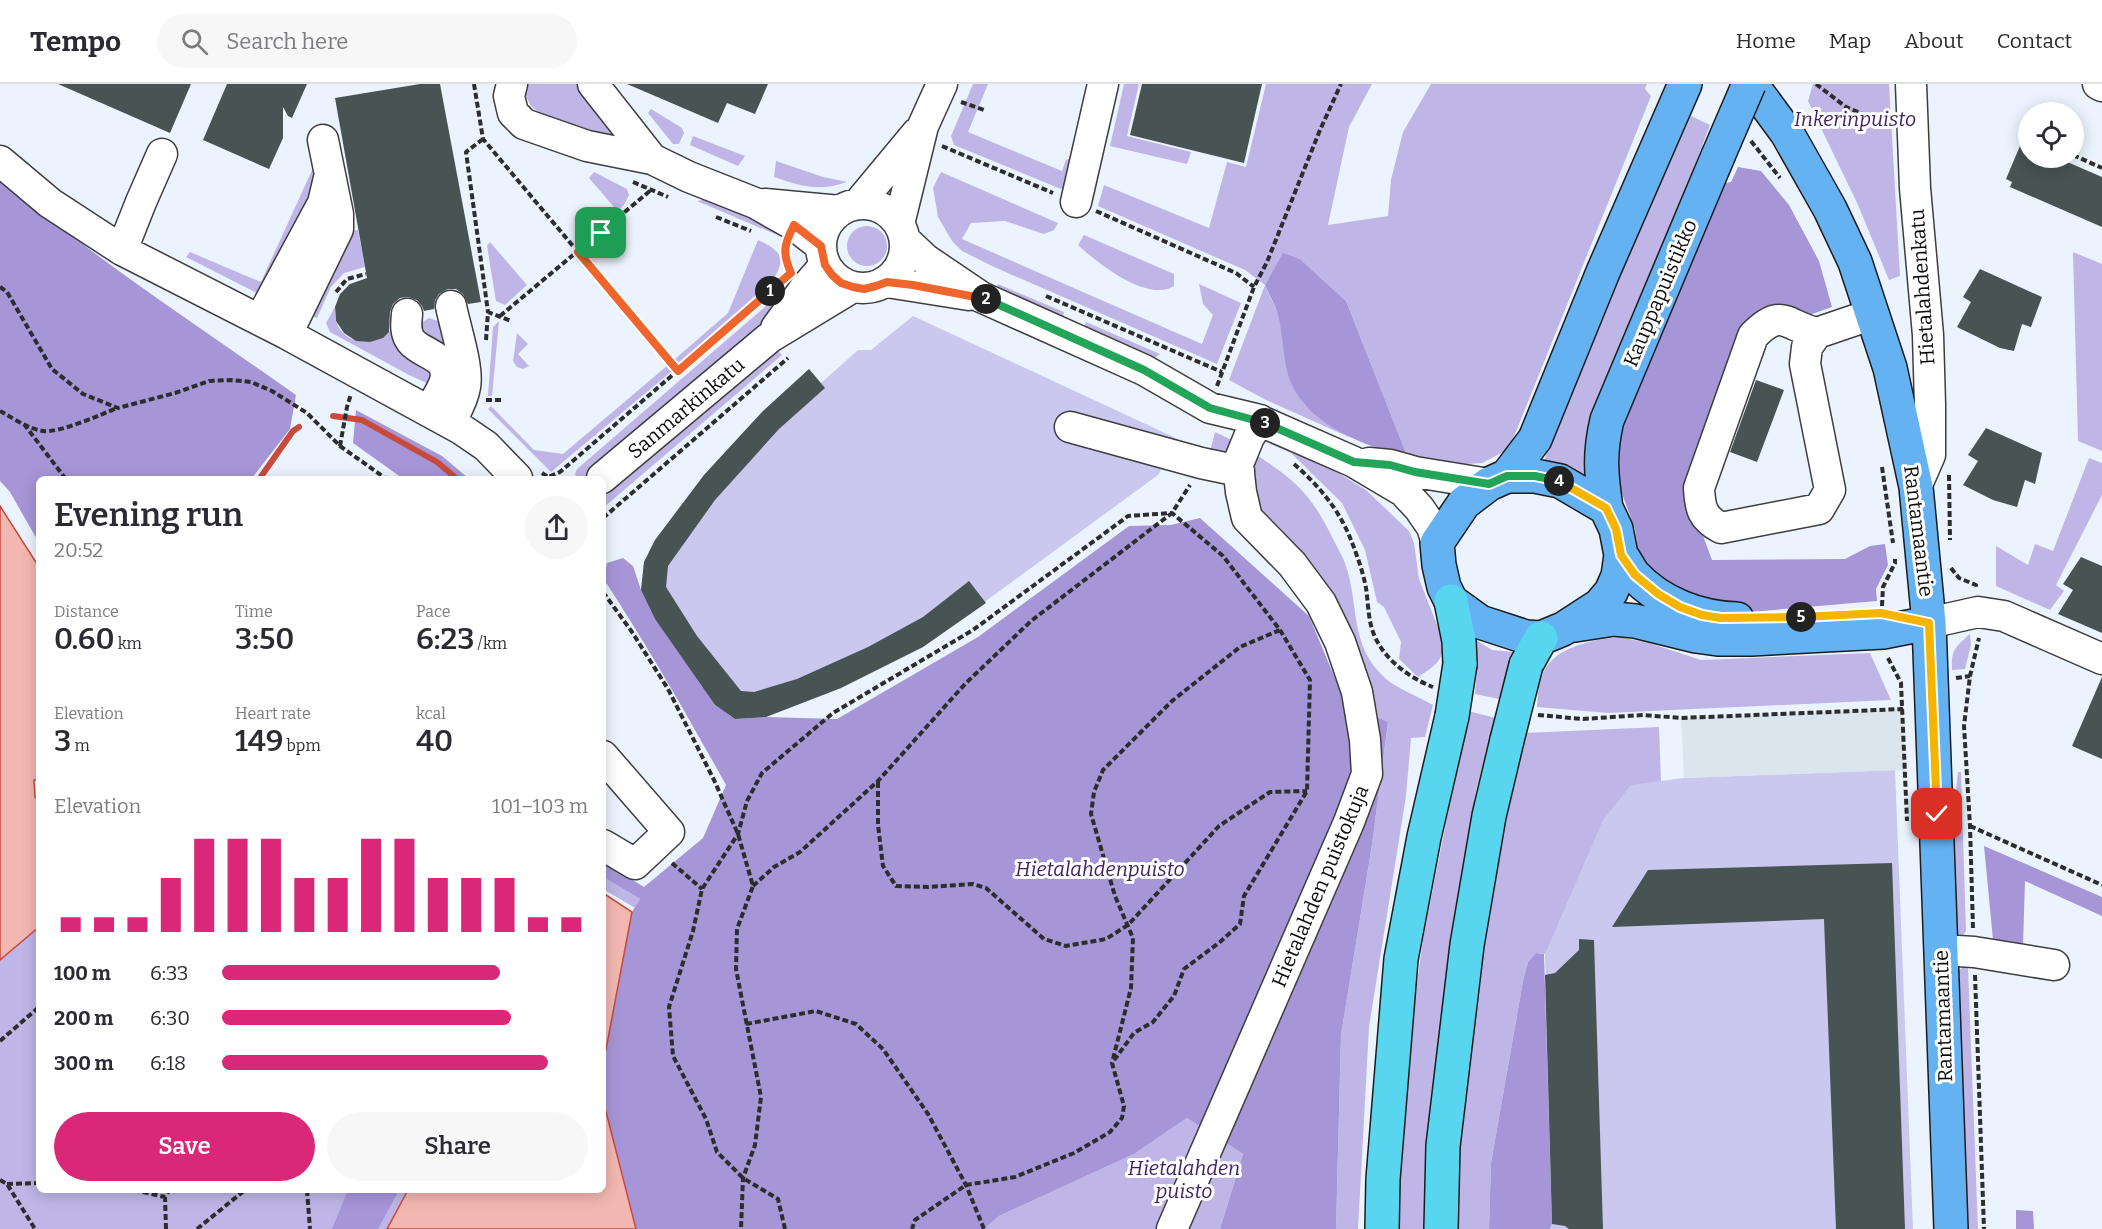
<!DOCTYPE html>
<meta charset="utf-8">
<style>
body{margin:0;font-family:Bitter,serif;background:#f7f7f7;color:#2b2b33;height:100vh;display:flex;flex-direction:column;font-size:22px;white-space:nowrap}
*{box-sizing:border-box;margin:0}
p{font-size:20px;color:#7c7c81}
.icon{flex:none;width:33px;height:33px;fill:none;stroke:currentColor;stroke-width:2;stroke-linecap:round;stroke-linejoin:round}
.map{position:relative;flex:1;overflow:hidden}
.details{position:absolute;left:36px;top:392px;width:570px;height:717px;display:flex;flex-direction:column;background:#fff;border-radius:9px;box-shadow:0 3px 15px #0003}
.details>*{flex:none}
.fabs{position:absolute;left:2018px;top:18px;display:grid;gap:12px}
.fabs a{display:grid;place-items:center;width:66px;height:66px;border-radius:50%;background:#fff;box-shadow:0 3px 15px #0003;font-size:30px}
.pin{position:absolute;display:grid;place-items:center;width:51px;height:51px;color:#fff;margin:-26px;border-radius:12px;box-shadow:0 3px 9px #0006}
.km{position:absolute;width:30px;height:30px;margin:-15px;border-radius:50%;background:#222;color:#fff;font-size:16px;line-height:30px;text-align:center}
.round{display:grid;place-items:center;flex:none;width:63px;height:63px;border-radius:32px;background:#f7f7f7}
.overview{display:flex;align-items:center;justify-content:space-between;height:102px;padding:0 18px}
h1{font-size:33px;font-weight:600;line-height:45px}
.metrics{display:grid;grid-template-columns:repeat(3,1fr);gap:9px;height:102px;padding:6px 18px}
.metrics div{display:grid;align-content:center}
.metrics b{font-size:30px;font-weight:600}
.metrics small{font-size:16px;font-weight:400}
.metrics p{font-size:16px}
.chart{height:168px;padding:12px 18px}
.chart p{display:flex;justify-content:space-between}
.chart svg{width:100%;height:108px;margin-top:6px;stroke:#db2777;stroke-width:6}
.button{display:flex;gap:12px;margin-top:auto;padding:12px 18px}
.button a{flex:1;height:69px;border-radius:36px;background:#db2777;color:#fff;font-size:24px;font-weight:600;line-height:69px;text-align:center}
.button a+a{background:#f7f7f7;color:#2b2b33}
ul{padding:0 18px;list-style:none;font-size:20px}
li{display:grid;grid-template-columns:96px 72px 1fr;align-items:center;height:45px}
li i{height:15px;border-radius:8px;background:#db2777}
header{display:flex;align-items:center;gap:36px;box-sizing:border-box;height:84px;padding:0 30px;background:#fff;border-bottom:2px solid #e1e1e2}
header strong{font-size:28px}
nav{display:flex;gap:33px;margin-inline-start:auto;font-size:21px}
.search{width:420px;height:54px;background:#f7f7f7;display:flex;align-items:center;gap:15px;box-sizing:border-box;padding:0 21px;border-radius:33px;color:#7c7c81;font-size:22px}
.map>svg:first-child{display:block}
.green{fill:#bfb6e7}
.forest{fill:#a796d7}
.pitch{fill:#cac8ee}
.plaza{fill:#dbe5ed}
.water{fill:#f3b7b1;stroke:#c84a3b;stroke-width:1.5}
.lines{fill:none;stroke-linecap:round;stroke-linejoin:round}
.stream{stroke:#c84a3b;stroke-width:6}
.building{fill:#485354}
.minor-casing{stroke:#3e3e3e;stroke-width:33}
.major-casing{stroke:#1c1c1c;stroke-width:36}
.highway-casing{stroke:#1c1c1c;stroke-width:36}
.path{stroke:#2d2d2d;stroke-width:4;stroke-dasharray:6 3;stroke-linecap:butt}
.minor{stroke:#fff;stroke-width:30}
.major{stroke:#65b2f3;stroke-width:33}
.highway{stroke:#58d6ef;stroke-width:33}
.major-bridge-casing{stroke:#1c1c1c;stroke-width:36;stroke-linecap:butt}
.highway-bridge-casing{stroke:#1c1c1c;stroke-width:36;stroke-linecap:butt}
.major-bridge{stroke:#65b2f3;stroke-width:33}
.highway-bridge{stroke:#58d6ef;stroke-width:33}
.split-1-casing{stroke:#fff;stroke-width:12}
.split-2-casing{stroke:#fff;stroke-width:12}
.split-3-casing{stroke:#fff;stroke-width:12}
.split-4-casing{stroke:#fff;stroke-width:12}
.split-5-casing{stroke:#fff;stroke-width:12}
.split-6-casing{stroke:#fff;stroke-width:12}
.split-1{stroke:#f0652b;stroke-width:8}
.split-2{stroke:#f0652b;stroke-width:8}
.split-3{stroke:#22a559;stroke-width:8}
.split-4{stroke:#22a559;stroke-width:8}
.split-5{stroke:#f5b400;stroke-width:8}
.split-6{stroke:#f5b400;stroke-width:8}
.labels{text-anchor:middle;stroke-width:6;stroke-linejoin:round;paint-order:stroke}
.park-label{font-size:20px;font-style:italic;fill:#3f1f60;stroke:#fff}
.street-label{font-size:20px;fill:#0b0b0b;stroke:#fff}
</style>
<header>
<strong>Tempo</strong>
<div class="search"><svg class="icon" aria-label="search" viewBox="0 0 24 24"><circle cx="10" cy="10" r="6"/><path d="M15 15l6 6"/></svg>Search here</div>
<nav><a>Home</a><a>Map</a><a>About</a><a>Contact</a></nav>
</header>
<div class="map">
<svg width="2102" height="1145" viewBox="0 0 2102 1145">
<rect width="100%" height="100%" fill="#ebf4fe"/>
<path class="green" d="M526,0H581L627,54L586,51L539,29L531,22L526,12Z
M973,0H988L968,48L1062,87L1066,76L1071,74L1075,78L1068,100L1061,105L954,61L951,52Z
M1124,0H1139L1127,52L1191,68L1187,80L1110,62Z
M1266,0H1372L1349,43L1328,141L1388,132L1391,96L1403,48L1431,0H1647L1645,5L1651,12L1509,365L1482,379L1436,382L1408,374L1346,217L1300,175L1283,170L1265,201L1279,232L1291,298L1305,321L1324,337L1351,354L1266,316L1229,296L1265,201L1245,186L1098,122L1104,101L1209,144L1227,78L1246,83Z
M1813,0H1889L1900,192L1889,196L1858,121L1808,17Z
M651,25L682,44L684,49L679,60H673L648,29Z
M1691,32L1710,41L1593,349L1589,399L1543,380L1573,297Z
M693,52L745,72L738,82L690,61Z
M776,77L823,93L847,98C820,108 800,102 774,93Z
M313,84L322,85L267,214L186,173L190,168L261,198Z
M594,88L627,105L629,111L624,121L606,138L603,134L614,123L589,94Z
M941,88L1058,139L1054,146L1044,150L1005,137L971,139L962,155L1202,260L1213,231L1203,220L1199,200L1241,219L1217,280L994,183L962,167L952,157L938,133L933,104Z
M707,115L786,145L782,153L697,117Z
M847 162a20 20 0 1 1 40 0a20 20 0 1 1-40 0Z
M358,146L365,183L344,189L331,203L317,234L307,230L348,147Z
M1084,151L1174,190V202C1148,219 1097,179 1078,161Z
M758,156C788,169 785,180 766,205L678,280L675,275L728,229Z
M490,158L527,201L505,221L496,217L487,162Z
M2073,168L2102,180V367L2078,357Z
M998,200L1064,228L1063,234L996,205Z
M787,204L780,224L741,261L585,394H577L575,390L577,385Z
M335,223C335,227 335,233 336,237C345,263 375,262 391,246L397,258L430,279L431,301L409,291L330,248L326,239Z
M429,234L444,239L450,257L437,262L422,246L421,239Z
M499,237L492,312H488L493,243Z
M1086,238L1160,270L1155,274L1084,243Z
M517,249L528,260L518,270L529,282L523,285L517,283L513,277Z
M774,263L782,271L603,424V412Z
M668,281L672,287L551,388L488,325L491,322L534,366L563,370Z
M1215,348L1232,356L1231,374L1208,375Z
M1263,350L1303,367L1366,406L1409,447L1414,459L1419,495L1443,556C1445,577 1434,582 1418,593L1399,575L1401,558L1384,523L1377,518L1365,466L1342,419L1291,369L1266,358Z
M1258,372C1298,398 1312,412 1333,455C1337,463 1342,471 1345,479C1360,520 1348,560 1385,594C1396,604 1419,613 1433,621L1425,653L1411,654L1406,712L1369,943L1358,1145H1336L1341,951L1372,761L1388,638L1373,631L1250,421L1253,375Z
M2089,374L2102,379V411L2056,501L2064,507L2050,526L1996,502V462L2028,481L2035,460L2053,467Z
M1970,550L1971,561L1965,585L1952,586C1951,566 1955,563 1970,550Z
M1619,553L1649,559L1701,576L1870,569L1891,616L1608,629L1537,623C1538,609 1538,594 1547,582C1561,562 1596,555 1619,553Z
M1473,554L1492,566L1514,568L1499,615L1475,610L1477,584Z
M1468,627L1496,634L1476,706L1451,869L1425,1145H1398L1400,1029L1423,855Z
M1659,643L1661,697L1545,870L1536,869L1528,878L1523,897L1491,1079L1489,1145H1454L1456,1084L1471,928L1510,701L1524,649Z
M1958,688H1961L1966,847L1963,851L1955,850L1950,768Z
M603,793L640,815L635,824L603,805Z
M39,843V1106H408L387,1145H0V876Z
M1962,884H1968L1978,1145H1961L1956,888Z
M1187,1034L1243,1070L1220,1145H984L999,1132L1134,1070Z"/>
<path class="forest" d="M1738,83L1761,87L1789,121L1819,177L1832,223L1812,230L1771,228L1691,419L1712,476L1845,475L1870,462L1885,460L1888,481L1876,505L1877,517L1750,528L1682,515L1639,477L1635,445L1621,407L1614,366L1688,159L1715,101L1731,98Z
M0,93C92,174 196,240 296,311L290,345L252,394H39V459L10,408L0,397Z
M1283,169L1300,175L1346,217L1408,374C1366,361 1311,344 1291,299C1284,284 1283,253 1279,235C1277,224 1270,212 1265,201Z
M356,326L442,372L468,394H402L353,359Z
M1200,434L1309,532L1345,618L1388,638L1372,761L1341,951L1336,1145H1220L1243,1070L1187,1034L1134,1070L999,1132L984,1145H636L603,1016V981L632,828L640,815L603,793V778L644,803L703,754L726,701C687,631 647,561 603,494L607,479L623,474L633,482L641,506L715,621L735,635L766,633L837,635L978,553L1129,442L1171,441Z
M1984,762L2102,813V832L2025,797L2023,861L1993,856Z
M1536,869L1544,870L1552,1140L1550,1145H1489L1491,1079L1523,897L1528,878Z
M348,1106H399L378,1145H332Z
M2016,1126L2033,1127L2034,1145H2016Z"/>
<path class="pitch" d="M913,232L1180,356L1158,391L923,563L841,604L766,633L735,635L715,621L655,535L641,506L644,478L655,456L704,391L762,328L809,285L821,299L858,266H871Z
M1895,686L1913,1145H1550L1552,1140L1545,870L1603,736L1631,701L1684,694Z"/>
<path class="plaza" d="M1903,625L1905,686L1684,694L1681,634Z"/>
<path class="water" d="M0,422L39,483V695L34,696L35,713L39,715V843L0,876Z
M603,809L632,828L603,981Z
M603,1016L636,1145H387L408,1106H603Z"/>
<g class="lines">
<path class="stream" d="M333,332L362,336L437,378L456,394
M260,394L293,347L299,343"/>
</g>
<path class="building" d="M58,0H191L170,49Z
M227,0H307L292,34L288,32L283,23V54L269,85L203,56Z
M420,0H440L481,218L468,220L463,210L456,205H448L439,210L435,216L434,225L424,227L422,222L417,216L408,213L400,214L393,220L390,228L389,248L383,254L370,258L356,257L344,249L336,237L335,223L340,210L350,200L367,194L335,14Z
M627,0H768L755,30L727,19L718,39Z
M1142,0H1262L1244,79L1130,51Z
M2028,43V74H2058L2102,93V143L2010,103L2012,98L2006,95Z
M1980,185L2042,213L2031,243L2022,240L2014,267L2000,264L1957,243L1971,218L1963,213Z
M809,285L825,304L779,345L715,416L668,482L666,503L697,552L741,607L754,608L797,595L868,563L923,533L969,497L986,519L923,563L841,604L766,633L735,635L715,621L655,535L641,506L644,478L655,456L704,391L762,328Z
M1756,296L1784,306L1757,378L1730,368Z
M1986,344L2042,369L2035,400L2025,396L2017,423L1993,416L1963,401L1978,377L1968,371Z
M2081,473L2102,482V549L2058,530L2073,506L2063,500Z
M2102,593V675L2072,662Z
M1892,779L1905,1145H1836L1824,835L1612,843L1648,786Z
M1579,855L1594,856L1603,1145H1569L1565,1142L1552,1140L1545,891L1555,889L1579,866Z"/>
<g class="lines">
<g class="minor-casing">
<path id="minor" d="M512,0L509,12L513,29L524,40L587,62L652,75L689,93L755,119L794,141L821,162
M593,0L652,75
M1911,0L1915,104L1928,251L1930,321V371L1916,403
M2098,0L2102,2
M0,77L50,119L122,166L287,250L461,345L486,362L517,394
M1076,118L1103,0
M821 162a42 42 0 1 1 84 0a42 42 0 1 1-84 0Z
M765,120L840,127
M858,120L917,49
M899,140L923,42L942,0
M906,157L925,175L981,213L1144,286L1210,324L1256,335L1354,378L1403,407L1419,424L1432,443L1437,459
M122,166L141,118L162,70
M887,198L969,211
M407,230C406,240 405,249 411,257C422,271 451,271 445,297C442,307 434,318 429,327
M260,236L323,119L329,94
M776,244L805,204L825,181
M1817,249C1786,242 1782,222 1753,252L1699,404C1700,424 1702,434 1721,444L1819,425L1830,406L1805,280L1807,263L1817,249L1873,230
M287,250L338,145V130L323,56
M450,339C456,327 463,316 465,303C469,284 455,243 451,222
M1070,343L1201,379L1239,387
M1369,379L1390,381L1415,388L1489,400
M602,394L769,254L853,203
M1929,539L1978,528L2004,532L2102,575
M603,672L669,748L635,780L603,761
M1941,866L1974,868L2054,881
M1172,1145L1349,738L1367,690L1365,656L1357,608L1340,558L1321,519L1292,480L1247,434L1241,408L1238,380L1249,353L1260,336"/>
</g>
<g class="major-casing">
<path id="major" d="M1751,0L1787,49L1830,125L1855,178L1890,284L1916,403L1929,539L1951,1145
M1507,392H1535L1560,397L1606,424L1616,445L1621,471L1618,492L1611,508L1600,521L1563,545L1541,554L1526,553L1480,538L1451,517L1444,503L1439,481L1437,459L1464,419L1489,400Z
M1507,392L1535,355L1603,188L1685,0
M1606,424C1601,390 1599,370 1607,336L1718,72
M1621,471C1626,477 1629,485 1634,491C1660,519 1699,534 1737,535
M1575,541L1614,535L1635,537L1696,552L1718,555H1751L1883,548L1929,539"/>
</g>
<g class="highway-casing">
<path id="highway" d="M1451,517L1459,557L1460,580
M1526,581L1541,554
M1382,1145L1383,1095L1401,875L1424,753L1452,632
M1441,1145L1443,1062L1467,861L1489,732L1507,656"/>
</g>
<path class="path" d="M474,0L483,55L678,287
M1816,0L1846,23L1882,38H1888
M961,18L984,26
M2021,49L2028,52
M483,55L466,68L488,228
M1751,57L1780,94
M942,62L1053,109
M2073,71L2102,84
M633,98L668,113
M1096,127L1236,189L1254,203
M716,133L751,147
M785,164L786,177L790,186
M0,203L7,208L52,285L83,310L118,324L175,309L209,297L231,296L251,298L272,307L307,329L340,362L385,394
M336,208L347,195L366,190
M1046,212L1222,288
M500,232L651,106
M486,256L488,228L511,237
M1217,302L1254,203L1267,178L1320,46L1341,0
M486,316H504
M0,327C13,334 28,345 43,347C60,349 100,331 117,324
M24,340L65,394
M340,362L347,323L351,310
M1294,380C1318,401 1339,425 1351,456C1357,471 1363,488 1366,504C1368,517 1368,532 1372,545C1380,572 1407,593 1433,603
M1882,383L1893,459
M542,389L548,393L560,388L770,207
M1949,391L1950,456
M603,434L788,274
M1951,484L1959,494L1976,501V504
M603,508L632,548L668,605L714,696L738,750L753,802L737,845L736,885L761,1013L755,1061L743,1094L741,1145
M1882,522L1883,503L1895,479V475
M1888,574L1901,599L1907,737
M1956,594L1970,592
M1538,631L1583,635L1643,631L1681,634L1903,625
M878,698V741L883,782L896,802L928,803L973,800L986,804L1044,855L1066,862L1106,855L1128,841L1219,742L1270,708L1307,707
M1970,742L2102,801
M672,779L702,805
M753,802L774,783L800,768L878,697L965,600L1031,537L1172,429L1190,401
M1973,844L1970,742L1964,642L1970,592L1979,554
M1975,891L1984,1145
M746,940L816,927L856,940L883,965L928,1030L966,1101L984,1145
M0,957L39,923
M1113,975L1131,904L1133,854L1115,812L1091,730L1094,708L1103,686L1172,617L1240,563L1280,546
M0,1096L7,1100L35,1145
M7,1100L39,1099
M134,1106L165,1113
M307,1106L310,1145
M166,1145L165,1113L169,1106
M197,1145L245,1106
M785,1145L778,1115L743,1094L717,1068L706,1035L673,972L669,923L693,847L702,805L738,750L747,717L762,689L833,629L973,546L1128,432L1172,429L1223,472L1280,546L1310,596L1307,707L1244,812L1240,840L1220,858L1184,885L1174,912L1153,938L1134,949L1112,979L1124,1022L1122,1034L1110,1048L1074,1069L1015,1093L966,1101L915,1136L912,1145"/>
<use href="#minor" class="minor"/>
<use href="#major" class="major"/>
<use href="#highway" class="highway"/>
<g class="major-bridge-casing">
<path id="major-bridge" d="M1718,72L1749,0"/>
</g>
<g class="highway-bridge-casing">
<path id="highway-bridge" d="M1452,632L1460,580
M1507,656L1526,581"/>
</g>
<use href="#major-bridge" class="major-bridge"/>
<use href="#highway-bridge" class="highway-bridge"/>
</g>
<g class="lines">
<g class="split-1-casing">
<path id="split-1" d="M601,149L578,168L678,287L770,207"/>
</g>
<g class="split-2-casing">
<path id="split-2" d="M770,207L791,189C782,168 784,161 794,141L821,162L825,181L832,191L841,199L853,203L864,205L876,202L887,198L913,201L986,215"/>
</g>
<g class="split-3-casing">
<path id="split-3" d="M986,215L1144,286L1210,324L1265,339"/>
</g>
<g class="split-4-casing">
<path id="split-4" d="M1265,339L1354,378L1390,381L1415,388L1489,400L1507,392H1535L1559,397"/>
</g>
<g class="split-5-casing">
<path id="split-5" d="M1559,397L1606,424L1616,445L1621,471L1635,491L1658,510L1680,523L1702,531L1721,534L1801,533"/>
</g>
<g class="split-6-casing">
<path id="split-6" d="M1801,533L1881,529L1929,539L1937,730"/>
</g>
<use href="#split-1" class="split-1"/>
<use href="#split-2" class="split-2"/>
<use href="#split-3" class="split-3"/>
<use href="#split-4" class="split-4"/>
<use href="#split-5" class="split-5"/>
<use href="#split-6" class="split-6"/>
</g>
<g class="labels">
<g class="park-label">
<text x="1855" y="42">Inkerinpuisto</text>
<text x="1100" y="792">Hietalahdenpuisto</text>
<text x="1184" y="1091">Hietalahden<tspan x="1184" dy="23">puisto</tspan></text>
</g>
<g class="street-label">
<text transform="translate(1922 203) rotate(-94)" y="7">Hietalahdenkatu</text>
<text transform="translate(1660 209) rotate(-67)" y="7">Kauppapuistikko</text>
<text transform="translate(686 324) rotate(-40)" y="7">Sanmarkinkatu</text>
<text transform="translate(1919 447) rotate(83)" y="7">Rantamaantie</text>
<text transform="translate(1320 802) rotate(-67)" y="7">Hietalahden puistokuja</text>
<text transform="translate(1943 932) rotate(-92)" y="7">Rantamaantie</text>
</g>
</g>
</svg>
<div class="fabs">
<a><svg class="icon" aria-label="locate" viewBox="0 0 24 24"><circle cx="12" cy="12" r="6"/><path d="M12 2v4M12 18v4M2 12h4M18 12h4"/></svg></a>
</div>
<div class="pin" style="left:601px;top:149px;background:#1e9e55"><svg class="icon" aria-label="arrive" viewBox="0 0 24 24"><path d="M6 21V4h12l-3 4 3 4H6"/></svg></div>
<div class="pin" style="left:1937px;top:730px;background:#d93025"><svg class="icon" aria-label="check" viewBox="0 0 24 24"><path d="M5 12l5 5 9-10"/></svg></div>
<b class="km" style="left:770px;top:207px">1</b>
<b class="km" style="left:986px;top:215px">2</b>
<b class="km" style="left:1265px;top:339px">3</b>
<b class="km" style="left:1559px;top:397px">4</b>
<b class="km" style="left:1801px;top:533px">5</b>
<section class="details">
<div class="overview"><div><h1>Evening run</h1><p>20:52</p></div><a class="round"><svg class="icon" aria-label="share" viewBox="0 0 24 24"><path d="M12 15V3M7 8l5-5 5 5M5 13v7h14v-7"/></svg></a></div>
<div class="metrics">
<div><p>Distance</p><b>0.60<small> km</small></b></div>
<div><p>Time</p><b>3:50</b></div>
<div><p>Pace</p><b>6:23<small> /km</small></b></div>
</div>
<div class="metrics">
<div><p>Elevation</p><b>3<small> m</small></b></div>
<div><p>Heart rate</p><b>149<small> bpm</small></b></div>
<div><p>kcal</p><b>40</b></div>
</div>
<div class="chart"><p><span>Elevation</span>101–103 m</p>
<svg viewBox="0 0 160 44" preserveAspectRatio="none"><path d="M5 44V38M15 44V38M25 44V38M35 44V22M45 44V6M55 44V6M65 44V6M75 44V22M85 44V22M95 44V6M105 44V6M115 44V22M125 44V22M135 44V22M145 44V38M155 44V38"/></svg>
</div>
<ul>
<li><b>100 m</b>6:33<i style="width:76%"></i></li>
<li><b>200 m</b>6:30<i style="width:79%"></i></li>
<li><b>300 m</b>6:18<i style="width:89%"></i></li>
</ul>
<div class="button"><a>Save</a><a>Share</a></div>
</section>
</div>
